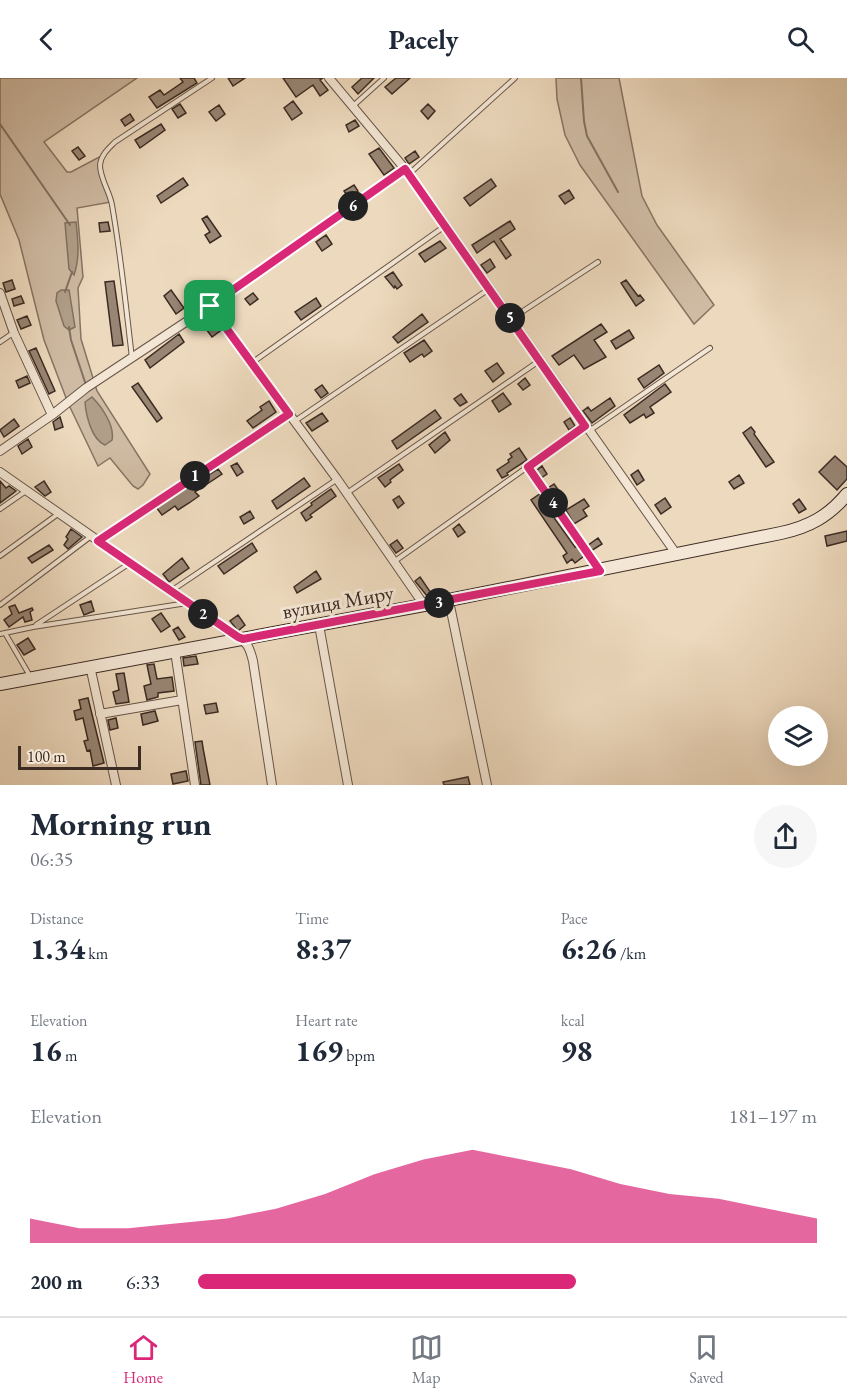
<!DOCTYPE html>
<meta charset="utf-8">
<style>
body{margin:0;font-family:"EB Garamond",serif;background:#f6f6f7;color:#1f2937;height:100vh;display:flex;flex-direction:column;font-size:22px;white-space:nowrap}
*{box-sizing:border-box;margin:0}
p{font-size:20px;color:#747a83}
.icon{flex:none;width:33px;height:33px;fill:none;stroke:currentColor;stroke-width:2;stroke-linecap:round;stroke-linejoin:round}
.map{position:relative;height:707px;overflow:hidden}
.details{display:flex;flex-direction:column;background:#fff;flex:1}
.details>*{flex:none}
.fabs{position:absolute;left:768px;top:628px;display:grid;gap:12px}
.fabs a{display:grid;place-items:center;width:60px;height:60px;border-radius:50%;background:#fff;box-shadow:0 6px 24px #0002;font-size:30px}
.scale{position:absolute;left:18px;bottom:15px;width:123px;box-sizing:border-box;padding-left:6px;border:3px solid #3c2b23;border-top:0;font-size:16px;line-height:21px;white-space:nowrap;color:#3c2b23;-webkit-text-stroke:4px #f3e6d4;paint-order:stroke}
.pin{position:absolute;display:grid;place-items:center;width:51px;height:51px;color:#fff;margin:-26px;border-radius:12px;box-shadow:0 3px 9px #0006}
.km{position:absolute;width:30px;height:30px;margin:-15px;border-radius:50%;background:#222;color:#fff;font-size:16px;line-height:30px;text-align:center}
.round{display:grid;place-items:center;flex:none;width:63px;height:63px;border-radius:32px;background:#f6f6f7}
.headline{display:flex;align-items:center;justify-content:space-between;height:102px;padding:0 30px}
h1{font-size:33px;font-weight:700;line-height:45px}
.metrics{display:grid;grid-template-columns:repeat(3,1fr);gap:9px;height:102px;padding:6px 30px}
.metrics div{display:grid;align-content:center}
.metrics b{font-size:30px;font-weight:700}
.metrics small{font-size:16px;font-weight:400}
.metrics p{font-size:16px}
.chart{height:168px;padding:12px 30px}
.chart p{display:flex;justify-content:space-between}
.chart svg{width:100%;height:108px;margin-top:6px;fill:#db2777;opacity:.7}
ul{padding:0 30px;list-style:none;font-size:20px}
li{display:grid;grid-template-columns:96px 72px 1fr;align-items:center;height:45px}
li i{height:15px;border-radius:8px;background:#db2777}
header{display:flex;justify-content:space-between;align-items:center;height:78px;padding:0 30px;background:#fff;font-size:27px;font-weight:700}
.menu{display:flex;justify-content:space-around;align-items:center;height:84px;border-top:2px solid #e0e1e3;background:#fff;font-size:16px;color:#747a83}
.menu a{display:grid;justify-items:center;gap:3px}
.menu .current{color:#db2777}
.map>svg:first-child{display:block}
.green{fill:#cfbba3;stroke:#867363;stroke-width:1.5}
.water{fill:#b19e89;stroke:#827060;stroke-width:1.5}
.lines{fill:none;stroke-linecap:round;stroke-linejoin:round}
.stream{stroke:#827060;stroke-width:2}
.building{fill:#988573;stroke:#3c2b23;stroke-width:1.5}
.lane-casing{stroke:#68564a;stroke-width:6}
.street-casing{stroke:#68564a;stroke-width:10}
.secondary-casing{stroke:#3c2b23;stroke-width:14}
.lane{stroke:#f3e6d4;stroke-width:4}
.street{stroke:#f3e6d4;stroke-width:8}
.secondary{stroke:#f3e6d4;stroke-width:12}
.route-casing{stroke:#fff;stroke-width:12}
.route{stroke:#db2777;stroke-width:8}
.labels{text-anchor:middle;stroke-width:6;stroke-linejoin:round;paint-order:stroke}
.street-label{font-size:21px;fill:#3c2b23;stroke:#f3e6d4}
</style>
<header><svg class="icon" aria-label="back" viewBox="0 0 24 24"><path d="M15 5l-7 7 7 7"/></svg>Pacely<svg class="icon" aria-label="search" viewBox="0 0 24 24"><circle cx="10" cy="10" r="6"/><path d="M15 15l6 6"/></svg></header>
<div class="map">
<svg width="847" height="707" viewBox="0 0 847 707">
<rect width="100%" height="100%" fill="#edd9bd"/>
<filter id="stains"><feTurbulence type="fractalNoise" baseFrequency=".00333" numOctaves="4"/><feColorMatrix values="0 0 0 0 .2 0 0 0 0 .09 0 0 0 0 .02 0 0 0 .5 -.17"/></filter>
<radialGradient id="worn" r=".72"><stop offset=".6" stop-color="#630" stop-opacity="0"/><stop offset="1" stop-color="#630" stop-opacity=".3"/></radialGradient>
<path class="green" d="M0,0H137L44,64L67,94H71L103,77L101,92L111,124L77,130L83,199L78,210L81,261L97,313L150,396L143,407L138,411L133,408L110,380L98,388L68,325L44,262L19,162L0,116Z
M556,0H619L642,118L657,147L714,227L694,246L580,87L565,57L557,21Z"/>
<path class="water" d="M76,144C78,162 80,180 74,197L69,191L65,145Z
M61,212H69L75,249L69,252L64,248L56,223L57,215Z
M92,319C102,329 115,348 112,362L105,367C92,362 86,338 85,324Z"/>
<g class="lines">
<path class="stream" d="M581,0L584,43L587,58L618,114
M0,46L70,147
M65,214L72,194
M69,249L71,262L86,307"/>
</g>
<path class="building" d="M180,0H194L197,5L157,30L149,19L160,12L164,17L183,4Z
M228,0H245L233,8Z
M283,0H323L320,2L328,12L320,18L313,7L296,19Z
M362,0H374L358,16L352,9Z
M396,0H410L392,16L385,9Z
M293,23L302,35L292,42L284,30Z
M180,26L186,35L178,40L172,31Z
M428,26L435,33L428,41L421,33Z
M219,27L225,36L216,43L209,34Z
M130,36L134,42L125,48L121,42Z
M355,42L359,48L349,54L346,47Z
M161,46L165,52L140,70L135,62Z
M78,69L85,78L79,82L72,73Z
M379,70L394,90L384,97L369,76Z
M415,73L419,79L409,86L405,80Z
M183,100L188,107L161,125L157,118Z
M491,101L496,108L470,128L464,120Z
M354,107L358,113L349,120L344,113Z
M569,112L574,120L565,126L559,118Z
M207,138L221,158L210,165L205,157L210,154L202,141Z
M510,143L515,151L500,161L511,177L506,181L494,163L477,175L472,167Z
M108,144L110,153L100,154L99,145Z
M326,157L332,166L322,173L316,164Z
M440,163L446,170L425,184L419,176Z
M490,181L495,189L487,195L481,187Z
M393,194L402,207L397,211L395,208L394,210L385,199Z
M12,202L15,211L6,214L3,205Z
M626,202L638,218L640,217L644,222L636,228L621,205Z
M114,203L123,267L113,268L105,204Z
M171,212L184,230L176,236L164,218Z
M253,215L258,221L250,227L245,221Z
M21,218L24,225L14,228L12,221Z
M316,220L321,228L301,242L295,234Z
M422,236L428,244L398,265L393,259Z
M27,238L31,247L21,251L17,242Z
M211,241L220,253L212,259L203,247Z
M601,246L607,254L594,262L606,279L584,291L574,277L559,287L552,278Z
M629,252L634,260L616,271L611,263Z
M179,256L184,264L150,290L145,282Z
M424,262L432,273L424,279L422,276L410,284L404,275Z
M36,270L55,313L49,316L29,273Z
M497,285L504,295L493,304L485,293Z
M659,287L664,295L644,310L638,301Z
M27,298L30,305L19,310L16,303Z
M525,300L530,307L523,312L518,306Z
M138,305L162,340L157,344L132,309Z
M665,306L671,314L650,329L654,335L646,340L644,336L630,345L624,337Z
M322,307L328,315L321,320L315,312Z
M503,315L511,326L499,334L492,323Z
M461,316L467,324L460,328L454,321Z
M610,320L615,328L592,345L583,333L588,329L591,333Z
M269,323L276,334L253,350L247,343L262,332L260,329Z
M435,332L441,340L397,371L392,363Z
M322,335L328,343L312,353L306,345Z
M60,339L63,349L55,352L53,344Z
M570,340L575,348L569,352L564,344Z
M14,341L19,348L4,359L0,352Z
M751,349L755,354L754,356L774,384L766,389L743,355Z
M445,354L450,362L435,375L429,367Z
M28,361L32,369L22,376L18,368Z
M519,370L527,382L507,395L508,397L502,400L497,392L509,384L508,382L512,379L510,376Z
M835,378L847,389V401L837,412L819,394Z
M237,385L243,394L237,398L231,388Z
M399,386L403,392L390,402L391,404L385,409L378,400Z
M542,388L547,396L541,400L536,393Z
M218,391L222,396L195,414L199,418L189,425L178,432L175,428L162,437L156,429Z
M638,392L644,402L637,407L631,397Z
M739,397L744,405L734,411L729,404Z
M304,400L310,408L277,431L272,423Z
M0,403L6,410L9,408L16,413L0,425Z
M44,403L51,414L45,418L35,409Z
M554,406L567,424L561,428L548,410Z
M331,411L336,418L310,437L312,439L306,443L301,435L312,427L311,425Z
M541,415L545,421L542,423L575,469L577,468L584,478L575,485L572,481L567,485L563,478L567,475L531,422Z
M399,418L404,425L398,430L393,422Z
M665,420L671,429L661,436L655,427Z
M584,421L589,428L583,432L587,438L574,446L566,432Z
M799,421L806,431L799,435L793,426Z
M250,433L254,440L244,446L240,439Z
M459,446L465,454L458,459L453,451Z
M71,451L82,459L68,471L64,467L68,461L66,459Z
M847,453V463L827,468L825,458Z
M598,460L602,466L591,473L587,468Z
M397,462L403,470L396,475L390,467Z
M252,465L257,473L224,496L218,488Z
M49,467L53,472L32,485L28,480Z
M182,480L189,490L169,504L163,496Z
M316,493L321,501L297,515L294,509Z
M420,499L431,515L427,518L415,503Z
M91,523L94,533L84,537L80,527Z
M15,527L19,535L32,530L33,532L30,534L32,542L25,544L23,539L9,549L4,542L12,536L9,529Z
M161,535L170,548L161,554L152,541Z
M238,537L245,547L238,553L230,543Z
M178,549L185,559L179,562L173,552Z
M28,560L35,571L24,577L17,567Z
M196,578L198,586L184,588L183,580Z
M154,586L157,601L172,599L174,613L158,615V619L147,622L144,608L151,606L147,587Z
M124,595L129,624L116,626L113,614L119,612L116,596Z
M88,620L104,685L93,688L90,672L87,673L84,663L88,662L83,640L76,642L74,633L81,631L79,622Z
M216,625L218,634L206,636L204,627Z
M155,633L158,643L143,647L141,636Z
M116,640L118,650L110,652L108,642Z
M202,663L203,670L210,707H201L195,664Z
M186,693L188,703L173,706L171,696Z
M468,699L470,707H444L443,704Z"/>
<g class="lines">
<g class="lane-casing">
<path id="lane" d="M353,28L384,0
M409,96L515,0
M511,241L598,184
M0,264L13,255
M132,280C126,229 121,178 112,127C110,114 100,101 100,87C101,77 108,71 115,64L212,0
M253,284L445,148
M295,343L489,211
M589,353L710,270
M528,389L597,489
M347,415L539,283
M0,431L26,413
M98,463L289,336
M0,478L58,436
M395,483L585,348
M171,513L336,402
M0,527L90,459
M36,547L130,485
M5,555L30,598
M0,556L33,549L187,525"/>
</g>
<g class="street-casing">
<path id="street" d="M329,0L405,91L434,131L677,477
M0,215L14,255L52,337
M210,228L337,401L424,527
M0,373L52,337L86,310L210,228L405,91
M0,394L233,557C247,564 249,567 253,583L272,707
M449,523L487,707
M319,547L348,707
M175,573L195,707
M90,588L116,707
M100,636L182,622"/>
</g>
<g class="secondary-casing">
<path id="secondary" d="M0,606L424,527L781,455C809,449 829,438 847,416"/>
</g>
<use href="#lane" class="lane"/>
<use href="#street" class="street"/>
<use href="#secondary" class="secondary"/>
</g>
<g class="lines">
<g class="route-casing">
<path id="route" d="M405,91L585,348L528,389L600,493L243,561L238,559L98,463L289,336L210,228Z"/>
</g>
<use href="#route" class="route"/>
</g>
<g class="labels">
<g class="street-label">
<text transform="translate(338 524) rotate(-10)" y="7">вулиця Миру</text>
</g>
</g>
<rect width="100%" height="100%" filter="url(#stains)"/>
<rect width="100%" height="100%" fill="url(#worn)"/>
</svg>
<div class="fabs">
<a><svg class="icon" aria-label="layers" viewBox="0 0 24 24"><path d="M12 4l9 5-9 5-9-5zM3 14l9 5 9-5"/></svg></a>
</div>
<div class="scale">100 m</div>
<div class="pin" style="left:210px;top:228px;background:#1e9e55"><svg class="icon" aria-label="arrive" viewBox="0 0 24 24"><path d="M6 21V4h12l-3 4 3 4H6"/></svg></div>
<b class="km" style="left:195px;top:398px">1</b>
<b class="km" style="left:203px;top:536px">2</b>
<b class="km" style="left:439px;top:525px">3</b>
<b class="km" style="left:553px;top:425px">4</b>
<b class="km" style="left:510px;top:240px">5</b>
<b class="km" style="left:353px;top:128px">6</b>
</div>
<section class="details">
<div class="headline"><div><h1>Morning run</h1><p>06:35</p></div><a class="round"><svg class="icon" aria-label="share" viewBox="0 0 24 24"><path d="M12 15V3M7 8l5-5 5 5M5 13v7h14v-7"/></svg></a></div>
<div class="metrics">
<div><p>Distance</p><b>1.34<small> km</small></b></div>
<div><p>Time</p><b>8:37</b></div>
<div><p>Pace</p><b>6:26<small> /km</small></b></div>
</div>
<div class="metrics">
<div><p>Elevation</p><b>16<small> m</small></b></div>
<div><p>Heart rate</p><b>169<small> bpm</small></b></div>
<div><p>kcal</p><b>98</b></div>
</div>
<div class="chart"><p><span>Elevation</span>181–197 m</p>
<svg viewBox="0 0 160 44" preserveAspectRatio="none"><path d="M0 44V34L10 38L20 38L30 36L40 34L50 30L60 24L70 16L80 10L90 6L100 10L110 14L120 20L130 24L140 26L150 30L160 34V44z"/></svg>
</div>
<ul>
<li><b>200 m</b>6:33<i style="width:61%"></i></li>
</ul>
</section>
<nav class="menu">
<a class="current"><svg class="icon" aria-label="home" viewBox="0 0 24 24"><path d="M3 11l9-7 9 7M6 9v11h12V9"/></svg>Home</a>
<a><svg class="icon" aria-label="map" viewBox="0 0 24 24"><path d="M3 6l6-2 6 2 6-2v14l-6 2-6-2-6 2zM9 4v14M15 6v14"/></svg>Map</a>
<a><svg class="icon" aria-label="saved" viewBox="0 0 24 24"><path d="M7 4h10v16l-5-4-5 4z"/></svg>Saved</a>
</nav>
